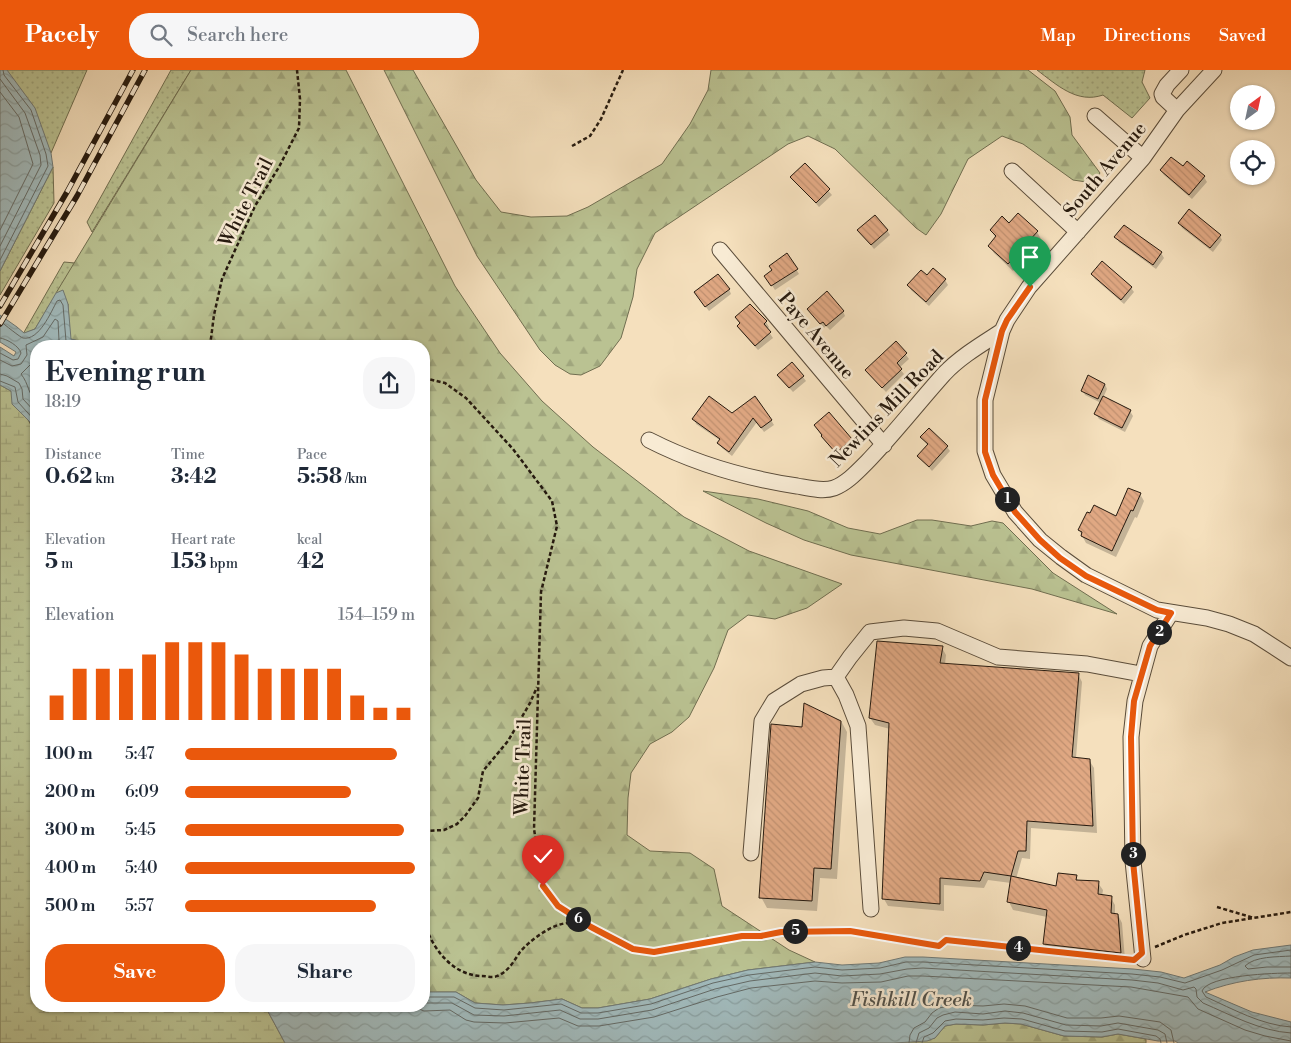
<!DOCTYPE html>
<meta charset="utf-8">
<style>
body{margin:0;font-family:"Libre Bodoni",serif;background:#f6f6f7;color:#1f2937;height:100vh;display:flex;flex-direction:column;font-size:19px;white-space:nowrap}
*{box-sizing:border-box;margin:0}
p{font-size:16px;color:#747a83}
.icon{flex:none;width:28px;height:28px;fill:none;stroke:currentColor;stroke-width:2;stroke-linecap:round;stroke-linejoin:round}
.map{position:relative;flex:1;overflow:hidden}
.sheet{position:absolute;left:30px;top:270px;width:400px;height:672px;display:flex;flex-direction:column;background:#fff;border-radius:20px;box-shadow:0 1px 4px #0004}
.sheet>*{flex:none}
.needle{width:32px;rotate:33deg}
.tools{position:absolute;left:1230px;top:15px;display:grid;gap:10px}
.tools a{display:grid;place-items:center;width:45px;height:45px;border-radius:50%;background:#fff;box-shadow:0 1px 4px #0004;font-size:25px}
.pin{position:absolute;display:grid;place-items:center;width:42px;height:42px;color:#fff;margin:-51px -21px;border-radius:50% 50% 50% 0;rotate:-45deg;box-shadow:0 0 5px #0007}
.pin .icon{rotate:45deg}
.km{position:absolute;width:25px;height:25px;margin:-12px;border-radius:50%;background:#222;color:#fff;font-size:14px;line-height:25px;text-align:center}
.round{display:grid;place-items:center;flex:none;width:52px;height:52px;border-radius:20px;background:#f6f6f7}
.overview{display:flex;align-items:center;justify-content:space-between;height:85px;padding:0 15px}
h1{font-size:28px;font-weight:700;line-height:38px}
.stats{display:grid;grid-template-columns:repeat(3,1fr);gap:8px;height:85px;padding:5px 15px}
.stats div{display:grid;align-content:center}
.stats b{font-size:21px;font-weight:700}
.stats small{font-size:14px;font-weight:400}
.stats p{font-size:14px}
.chart{height:140px;padding:10px 15px}
.chart p{display:flex;justify-content:space-between}
.chart svg{width:100%;height:90px;margin-top:5px;stroke:#ea580c;stroke-width:6}
.action{display:flex;gap:10px;margin-top:auto;padding:10px 15px}
.action a{flex:1;height:58px;border-radius:20px;background:#ea580c;color:#fff;font-size:20px;font-weight:700;line-height:58px;text-align:center}
.action a+a{background:#f6f6f7;color:#1f2937}
ul{padding:0 15px;list-style:none;font-size:16px}
li{display:grid;grid-template-columns:80px 60px 1fr;align-items:center;height:38px}
li i{height:12px;border-radius:6px;background:#ea580c}
header{display:flex;align-items:center;gap:30px;box-sizing:border-box;height:70px;padding:0 25px;background:#ea580c;color:#fff}
header strong{font-size:24px}
nav{display:flex;gap:28px;margin-inline-start:auto;font-size:18px}
.search{width:350px;height:45px;background:#f6f6f7;display:flex;align-items:center;gap:12px;box-sizing:border-box;padding:0 18px;border-radius:20px;color:#747a83;font-size:19px}
.map>svg:first-child{display:block}
.grass{fill:url(#grass-dots);stroke:#706e50}
.forest{fill:url(#forest-firs);stroke:#706e50}
.wetland{fill:url(#wetland-marsh);stroke:#706e50}
.water{fill:url(#water-waves);stroke:#707a77}
.shadow{fill:#0003}
.lines{fill:none;stroke-linecap:round;stroke-linejoin:round}
.shore{stroke:#646a66;stroke-width:1}
.building{fill:url(#building-back-hatch);stroke:#261a0f}
.minor-casing{stroke:#5a4c3a;stroke-width:17}
.path{stroke:#261a0f;stroke-width:2.5;stroke-dasharray:4 2.5;stroke-linecap:butt}
.minor{stroke:#f8ebd4;stroke-width:15}
.rail-casing{stroke:#261a0f;stroke-width:5.5}
.rail{stroke:#f8ebd4;stroke-width:4;stroke-dasharray:11;stroke-linecap:butt}
.route-casing{stroke:#fff;stroke-width:10}
.route{stroke:#ea580c;stroke-width:6}
.labels{text-anchor:middle;stroke-width:5;stroke-linejoin:round;paint-order:stroke}
.street-label{font-size:19px;fill:#261a0f;stroke:#f8ebd4}
.water-label{font-size:20px;font-style:italic;fill:#51524c;stroke:#f8ebd4}
</style>
<header>
<strong>Pacely</strong>
<div class="search"><svg class="icon" aria-label="search" viewBox="0 0 24 24"><circle cx="10" cy="10" r="6"/><path d="M15 15l6 6"/></svg>Search here</div>
<nav><a>Map</a><a>Directions</a><a>Saved</a></nav>
</header>
<div class="map">
<svg width="1291" height="973" viewBox="0 0 1291 973">
<defs>
<pattern id="grass-dots" width="8" height="8" patternUnits="userSpaceOnUse" patternTransform="scale(1.25)"><rect width="8" height="8" fill="#bac292"/><path d="M2 2h.1M6 6h.1" fill="none" stroke="#a0a67d" stroke-width="1.8" stroke-linecap="round"/></pattern>
<pattern id="forest-firs" width="22" height="20" patternUnits="userSpaceOnUse" patternTransform="scale(1.25)"><rect width="22" height="20" fill="#bac292"/><path d="M5 1l3.5 6h-7zM16 11l3.5 6h-7z" fill="#a0a67d"/></pattern>
<pattern id="wetland-marsh" width="20" height="14" patternUnits="userSpaceOnUse" patternTransform="scale(1.25)"><rect width="20" height="14" fill="#bac292"/><path d="M1 5h8M5 5V1M11 12h8M15 12V8" fill="none" stroke="#a0a67d"/></pattern>
<pattern id="water-waves" width="16" height="10" patternUnits="userSpaceOnUse" patternTransform="scale(1.25)"><rect width="16" height="10" fill="#a1babc"/><path d="M0 5q4-4 8 0t8 0" fill="none" stroke="#8a9fa0"/></pattern>
<pattern id="building-back-hatch" width="6" height="6" patternUnits="userSpaceOnUse" patternTransform="scale(1.25)"><rect width="6" height="6" fill="#e0a883"/><path d="M-1 5l2 2M0 0l6 6M5-1l2 2" fill="none" stroke="#c09070"/></pattern>
</defs>
<rect width="100%" height="100%" fill="#f5e0bd"/>
<filter id="stains"><feTurbulence type="fractalNoise" baseFrequency=".004" numOctaves="4"/><feColorMatrix values="0 0 0 0 .2 0 0 0 0 .09 0 0 0 0 .02 0 0 0 .5 -.17"/></filter>
<radialGradient id="worn" r=".72"><stop offset=".6" stop-color="#630" stop-opacity="0"/><stop offset="1" stop-color="#630" stop-opacity=".3"/></radialGradient>
<path class="grass" d="M0,0H87L51,83L0,135Z
M171,0H191L92,162L87,152Z
M1037,0H1145L1142,12L1150,28L1132,48L1103,25C1077,34 1057,15 1037,0Z
M53,97L54,133L0,225V201Z
M64,192L75,193L35,259L23,264Z"/>
<path class="forest" d="M191,0H346L455,216L500,283L542,331L593,377L684,447L749,481L842,514L807,538L775,549L748,545L728,560L714,598L689,647L672,662L650,674L631,703L628,728L627,765L650,781L690,783L714,799L722,836L789,880L815,892L748,900L711,909L650,929L598,938H582L562,929L530,933L503,935L475,933L456,922H424V276H99L70,269L68,234L56,223Z
M384,0H413L476,110L501,142L531,147L567,146L588,137L662,94L690,54L708,20L711,0H1028L1055,21L1070,47L1072,65L1100,103L1093,113L1073,110L1023,74L1002,66L968,89L941,144L926,165L916,158L835,79L808,66L788,74L655,163L637,199L633,227L621,268L600,296L581,305L570,304L555,295L540,280L477,186Z
M703,421L758,429L808,441L848,458L880,464L917,450H932L971,456L992,451L1003,453L1053,503L1117,544L1032,519L851,485L804,470L766,453Z
M1005,953L1021,954L1064,966L1102,967L1118,964L1146,969V973H880L918,971L935,968L945,956L956,954L983,955Z"/>
<path class="wetland" d="M0,315L11,321L31,355L36,358V936H265L285,973H0Z"/>
<path class="water" d="M0,0H7L35,38L51,83L53,97L0,201Z
M63,220L68,234L71,269L99,276H36V358L12,334L11,321L0,315V277L14,286L16,282L0,272V245L17,257L24,263L35,259L56,223Z
M1291,875V908C1262,907 1233,911 1205,922L1252,942L1291,952V973H1178L1175,971H1158L1118,964L1102,967L1064,966L1021,954L1005,953L983,955L956,954L945,956L935,968L927,971L894,973H285L265,936H424V922H456L475,933L503,935L530,933L562,929L582,938H598L650,929L711,909L748,900L815,892L842,895L879,893L905,887H923L1133,899L1161,902L1184,908L1220,895L1234,887L1253,880Z"/>
<path class="shadow" d="M805,95L832,125L819,137L792,107Z
M1161,101L1204,107L1207,112L1192,129L1164,105Z
M1180,153L1220,166L1222,170L1213,182L1182,158Z
M1009,154L1037,162L1041,169L1013,201L994,183L990,176L996,169L991,160Z
M859,160H887L890,165L874,179Z
M1116,167L1161,183L1164,188L1156,199L1119,172Z
M796,199L799,204L775,220L766,206Z
M934,200L945,210L948,215L929,236L911,220L909,215L927,207Z
M1093,204L1131,218L1134,222L1124,234L1095,209Z
M729,219L731,224L709,241L698,227Z
M750,236L766,252L769,257L767,259L773,268L758,280L741,261L738,256L741,254L736,248Z
M809,239L843,241L845,246L830,260L826,256L824,258Z
M896,272L909,289L899,298L904,304L886,322L870,305Z
M803,307L806,311L793,322L782,310Z
M1105,314L1107,319L1103,328L1130,341L1133,346L1125,362L1099,349L1096,344L1101,333L1085,325L1083,321Z
M732,344L771,350L774,355L764,362L757,352L732,386L722,378L719,373L721,371L696,354L694,349Z
M828,344L854,374L839,387L825,371L815,355Z
M922,368L947,377L950,381L932,401L919,386L928,376Z
M1140,424L1144,431L1137,448L1135,447L1116,487L1086,473L1079,460L1116,447Z
M942,578L946,585L945,594L1078,604L1082,612L1076,688L1089,690L1094,698L1097,763L1031,758L1030,789L1022,788L1016,809L1057,817L1076,807L1079,812L1098,813L1103,820L1102,826L1111,828L1115,835V845H1118L1122,853L1125,890L1048,881L1044,874L1047,847L1013,840L1009,832L1011,813L988,810L984,818L944,815V841L888,836L884,829L890,659L875,655L870,648Z
M841,651L847,662L837,809L820,808L817,841L767,838L761,827Z"/>
<g class="lines">
<path class="shore" d="M0,9L25,43L40,85L41,95L0,176
M0,22L19,47L33,94L0,160
M0,190L48,96L46,84L31,40L4,5L3,0
M0,251C4,254 21,268 23,268C39,271 51,242 57,231L60,230L63,235L66,271L69,274L78,276
M0,268C7,269 19,276 21,283L18,289L13,290L0,283
M36,279L32,293L21,304C29,314 28,324 36,332
M0,290L12,296L21,294L27,285L26,275L43,267L55,249L58,251L59,270L62,276
M0,304L7,306L19,313L22,319L23,329L36,343
M0,311L15,317L18,332L36,352
M1291,886C1277,887 1255,886 1245,896L1248,899L1267,897H1291
M1291,903C1275,903 1208,905 1202,921L1206,927C1233,939 1261,955 1291,957
M424,927H454L475,938L504,940L561,934L581,943H598L651,934L713,913L749,905L815,897L842,900L880,898L906,892H923L1132,904L1160,907L1185,913L1222,900L1254,885L1291,880
M424,933H452L474,945L504,946L560,940L580,949H598L652,940L715,919L750,911L815,903L842,906L880,904L907,899L923,898L1132,910L1158,913L1183,920L1194,917L1196,919L1197,927L1203,933C1231,945 1260,961 1291,963
M412,936L424,941L450,940L466,950L474,952L505,953L559,948L578,956H599L654,947L717,927L751,918L815,911L842,913L881,912L908,906H923L1131,917L1188,927L1198,939L1245,960L1265,966L1291,971
M909,973L910,965L914,958L925,952L932,943L939,938L955,935L983,936L1004,934L1025,936L1067,948H1101L1119,946L1160,952L1171,960L1174,973
M916,973L919,963L929,958L937,948L943,945L955,942L983,944L1005,941L1023,943L1066,955L1101,956L1118,953L1158,960L1165,964L1167,973
M922,973L924,967L933,963L945,951L956,949L983,950L1004,948L1022,949L1065,961L1102,962L1118,959L1156,966L1160,969L1161,973"/>
</g>
<path class="building" d="M1171,87L1183,96L1187,91L1205,106L1189,125L1160,100Z
M805,93L830,119L816,133L790,107Z
M1189,139L1221,165L1210,178L1178,153Z
M1018,143L1038,161L1008,194L988,176L996,166L990,160L1002,146L1009,153Z
M875,145L888,160L871,175L857,160Z
M1124,155L1162,182L1153,195L1114,167Z
M787,183L798,199L771,216L764,206L772,200L769,196Z
M1102,191L1132,217L1121,230L1091,204Z
M933,198L946,209L926,232L907,215L921,200L927,205Z
M718,204L730,219L705,237L694,222Z
M827,221L844,241L826,256L823,252L820,254L807,239Z
M750,234L767,251L764,254L771,262L755,276L737,256L740,253L735,247Z
M896,271L907,283L897,293L902,299L882,318L865,300Z
M792,292L804,306L789,318L777,305Z
M1088,305L1105,314L1098,329L1081,321Z
M709,326L732,343L755,326L772,350L761,358L753,348L729,382L717,373L720,369L692,349Z
M1103,326L1131,340L1122,358L1094,344Z
M829,342L852,369L836,383L821,366L822,365L814,355Z
M929,358L948,376L929,397L917,386L928,374L920,367Z
M1128,418L1141,423L1133,441L1131,440L1112,481L1081,466L1082,462L1078,460L1087,442L1090,443L1094,435L1116,446Z
M877,571L943,576L940,593L1079,603L1072,687L1090,689L1093,756L1027,751L1026,781H1018L1011,806L984,802L980,811L940,808V834L882,829L889,653L869,648Z
M804,633L841,651L831,799L814,798L812,831L759,828L771,654L802,657Z
M1058,803L1077,805L1076,810L1099,811L1098,824L1112,826L1111,843L1118,844L1121,883L1043,874L1047,840L1007,832L1011,806L1056,816Z"/>
<g class="lines">
<g class="minor-casing">
<path id="minor" d="M1214,0L1177,40L1143,88L1029,217L1007,250L1002,261L985,330V381L993,405L1015,442L1040,470L1061,487L1086,505L1157,540L1207,548L1229,554L1254,564L1291,588
M1177,40L1163,27L1162,24L1167,15L1181,0
M1095,46L1143,88
M1012,101L1078,162
M720,180L884,375
M649,370C696,394 744,408 797,416C808,418 823,422 834,418C847,413 857,402 867,392C894,364 918,333 944,304C960,287 982,274 1002,261
M836,607L846,625L858,656L871,839
M751,783L762,651L774,631L801,614L823,608L836,607L850,587L870,562L904,558L937,561L998,587L1087,594L1141,604
M1143,889L1133,791L1131,667L1135,631L1150,576L1171,543"/>
</g>
<path class="path" d="M572,76L590,66L601,49L623,0
M210,276L214,245L222,209L255,136L279,97L299,58L300,29L297,0
M424,308L445,313L466,328L513,379L552,431L557,456L541,522L534,759L543,816L558,836L597,860L633,879L654,882L741,866H761L781,862L850,861L939,875L946,870L1129,890
M424,761L444,760L457,754L465,746L478,728L483,701L508,671L530,633L537,617
M1217,837L1254,848
M424,852C432,878 452,905 481,906C486,906 493,908 497,906C508,902 514,891 520,882C530,870 553,853 569,853C575,853 581,855 587,856
M1155,877L1184,865L1222,853L1291,842"/>
<use href="#minor" class="minor"/>
<g class="rail-casing">
<path id="rail" d="M0,236L67,122L133,0
M0,254L77,126L145,0"/>
</g>
<use href="#rail" class="rail"/>
</g>
<g class="lines">
<g class="route-casing">
<path id="route" d="M543,816L558,836L591,857L633,879L654,882L742,866H761L781,862L850,861L939,876L946,870L1134,890L1142,883L1133,791L1131,667L1134,631L1150,576L1171,543L1157,540L1086,506L1060,488L1040,470L1015,442L993,405L985,382V330L1002,261L1007,250L1030,217"/>
</g>
<use href="#route" class="route"/>
</g>
<g class="labels">
<g class="street-label">
<text transform="translate(1104 99) rotate(-50)" y="7">South Avenue</text>
<text transform="translate(245 132) rotate(-63)" y="7">White Trail</text>
<text transform="translate(817 265) rotate(50)" y="7">Paye Avenue</text>
<text transform="translate(886 338) rotate(-46)" y="7">Newlins Mill Road</text>
<text transform="translate(522 697) rotate(-88)" y="7">White Trail</text>
</g>
<g class="water-label">
<text x="911" y="936">Fishkill Creek</text>
</g>
</g>
<rect width="100%" height="100%" filter="url(#stains)"/>
<rect width="100%" height="100%" fill="url(#worn)"/>
</svg>
<div class="tools">
<a><svg class="needle" viewBox="-14 -14 28 28"><path d="M0-13l5 13h-10z" fill="#e53935"/><path d="M0 13l5-13h-10z" fill="#747a83"/></svg></a>
<a><svg class="icon" aria-label="locate" viewBox="0 0 24 24"><circle cx="12" cy="12" r="6"/><path d="M12 2v4M12 18v4M2 12h4M18 12h4"/></svg></a>
</div>
<div class="pin" style="left:1030px;top:217px;background:#1e9e55"><svg class="icon" aria-label="arrive" viewBox="0 0 24 24"><path d="M6 21V4h12l-3 4 3 4H6"/></svg></div>
<div class="pin" style="left:543px;top:816px;background:#d93025"><svg class="icon" aria-label="check" viewBox="0 0 24 24"><path d="M5 12l5 5 9-10"/></svg></div>
<b class="km" style="left:1007px;top:429px">1</b>
<b class="km" style="left:1159px;top:562px">2</b>
<b class="km" style="left:1133px;top:784px">3</b>
<b class="km" style="left:1018px;top:878px">4</b>
<b class="km" style="left:795px;top:861px">5</b>
<b class="km" style="left:578px;top:849px">6</b>
<section class="sheet">
<div class="overview"><div><h1>Evening run</h1><p>18:19</p></div><a class="round"><svg class="icon" aria-label="share" viewBox="0 0 24 24"><path d="M12 15V3M7 8l5-5 5 5M5 13v7h14v-7"/></svg></a></div>
<div class="stats">
<div><p>Distance</p><b>0.62<small> km</small></b></div>
<div><p>Time</p><b>3:42</b></div>
<div><p>Pace</p><b>5:58<small> /km</small></b></div>
</div>
<div class="stats">
<div><p>Elevation</p><b>5<small> m</small></b></div>
<div><p>Heart rate</p><b>153<small> bpm</small></b></div>
<div><p>kcal</p><b>42</b></div>
</div>
<div class="chart"><p><span>Elevation</span>154–159 m</p>
<svg viewBox="0 0 160 44" preserveAspectRatio="none"><path d="M5 44V32M15 44V19M25 44V19M35 44V19M45 44V12M55 44V6M65 44V6M75 44V6M85 44V12M95 44V19M105 44V19M115 44V19M125 44V19M135 44V32M145 44V38M155 44V38"/></svg>
</div>
<ul>
<li><b>100 m</b>5:47<i style="width:92%"></i></li>
<li><b>200 m</b>6:09<i style="width:72%"></i></li>
<li><b>300 m</b>5:45<i style="width:95%"></i></li>
<li><b>400 m</b>5:40<i style="width:100%"></i></li>
<li><b>500 m</b>5:57<i style="width:83%"></i></li>
</ul>
<div class="action"><a>Save</a><a>Share</a></div>
</section>
</div>
